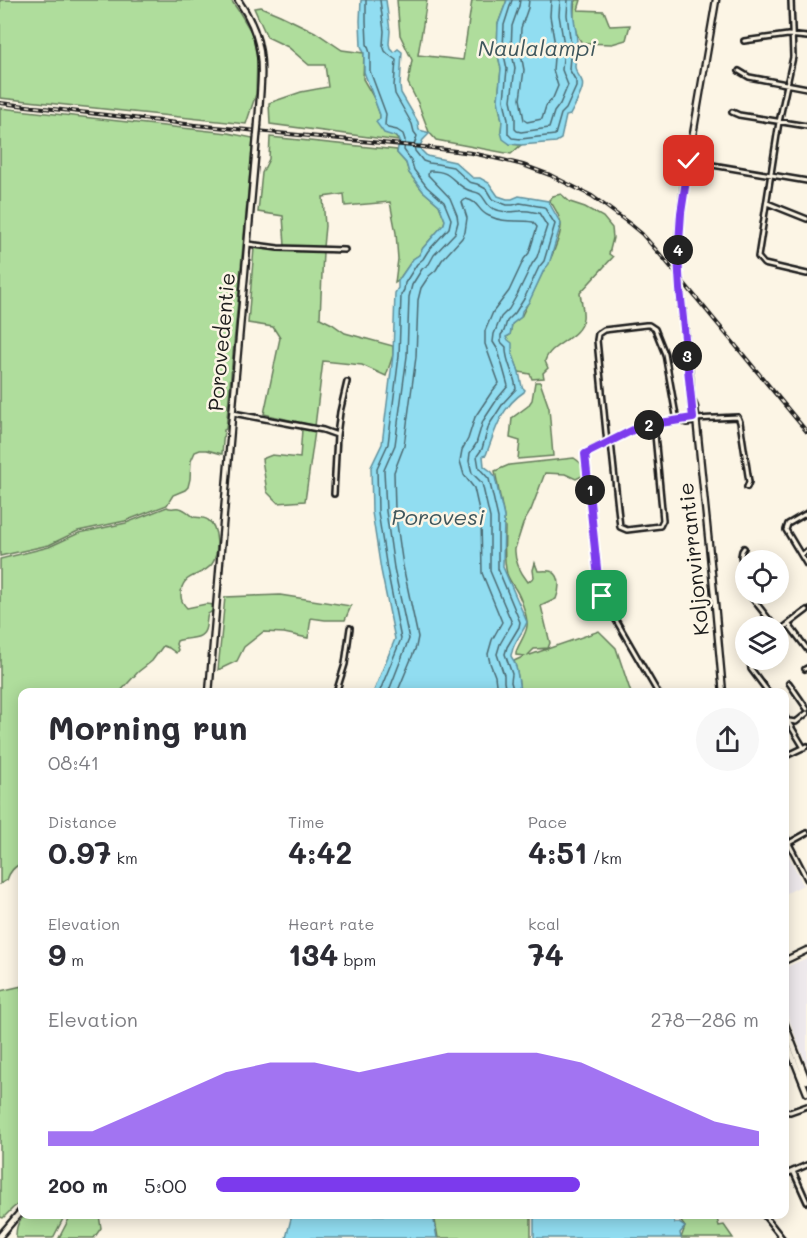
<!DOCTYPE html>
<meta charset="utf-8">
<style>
body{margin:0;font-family:Mali,sans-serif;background:#f7f7f7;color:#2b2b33;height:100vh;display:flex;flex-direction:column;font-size:22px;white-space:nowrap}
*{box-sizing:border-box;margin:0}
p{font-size:20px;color:#7c7c81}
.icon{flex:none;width:33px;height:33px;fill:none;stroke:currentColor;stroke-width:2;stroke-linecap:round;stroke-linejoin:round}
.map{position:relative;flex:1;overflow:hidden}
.details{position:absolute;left:18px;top:688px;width:771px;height:531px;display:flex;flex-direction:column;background:#fff;border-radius:12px;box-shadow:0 3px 15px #0003}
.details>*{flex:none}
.fabs{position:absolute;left:735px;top:550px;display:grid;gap:12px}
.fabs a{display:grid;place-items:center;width:54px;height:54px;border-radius:50%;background:#fff;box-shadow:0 3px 15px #0003;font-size:30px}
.pin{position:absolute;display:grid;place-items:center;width:51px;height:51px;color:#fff;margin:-26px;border-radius:12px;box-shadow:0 3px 9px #0006}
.km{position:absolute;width:30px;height:30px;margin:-15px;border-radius:50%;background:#222;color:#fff;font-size:16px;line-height:30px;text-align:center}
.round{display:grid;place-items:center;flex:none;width:63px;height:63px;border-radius:32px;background:#f7f7f7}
.headline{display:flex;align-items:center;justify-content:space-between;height:102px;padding:0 30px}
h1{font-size:33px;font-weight:700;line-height:45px}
.stats{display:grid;grid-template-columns:repeat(3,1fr);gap:9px;height:102px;padding:6px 30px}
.stats div{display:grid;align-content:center}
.stats b{font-size:30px;font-weight:700}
.stats small{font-size:16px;font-weight:400}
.stats p{font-size:16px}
.chart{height:168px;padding:12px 30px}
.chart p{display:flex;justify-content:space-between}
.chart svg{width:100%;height:108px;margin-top:6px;fill:#7c3aed;opacity:.7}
ul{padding:0 30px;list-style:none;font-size:20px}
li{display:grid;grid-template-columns:96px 72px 1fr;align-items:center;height:45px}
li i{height:15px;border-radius:8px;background:#7c3aed}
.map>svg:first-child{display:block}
.built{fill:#eee9ec}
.green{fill:#afdd9c;stroke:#667c5c;stroke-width:1.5}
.water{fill:#91ddf1;stroke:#62909c;stroke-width:1.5}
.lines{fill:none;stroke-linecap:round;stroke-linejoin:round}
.shore{stroke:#4b6971;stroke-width:1.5}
.street-casing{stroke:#1c1c1c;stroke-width:8}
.secondary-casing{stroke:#1c1c1c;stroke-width:9}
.street{stroke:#fcf5e5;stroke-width:3}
.secondary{stroke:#fcf5e5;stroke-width:4.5}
.rail-casing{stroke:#1c1c1c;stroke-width:4}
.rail{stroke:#fcf5e5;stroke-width:1.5;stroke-dasharray:4.5;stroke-linecap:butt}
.secondary-bridge-casing{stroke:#1c1c1c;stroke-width:9;stroke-linecap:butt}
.secondary-bridge{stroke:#fcf5e5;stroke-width:4.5}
.route-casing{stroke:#fff;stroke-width:12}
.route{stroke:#7c3aed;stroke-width:8}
.labels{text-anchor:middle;stroke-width:5;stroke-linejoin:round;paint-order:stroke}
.street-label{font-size:21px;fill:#1c1c1c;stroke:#fcf5e5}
.water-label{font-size:22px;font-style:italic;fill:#3f565c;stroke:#fcf5e5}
</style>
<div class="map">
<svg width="807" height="1238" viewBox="0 0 807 1238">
<rect width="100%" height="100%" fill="#fcf5e5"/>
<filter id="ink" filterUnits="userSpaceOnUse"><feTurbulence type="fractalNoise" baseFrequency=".0167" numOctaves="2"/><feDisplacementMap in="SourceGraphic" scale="12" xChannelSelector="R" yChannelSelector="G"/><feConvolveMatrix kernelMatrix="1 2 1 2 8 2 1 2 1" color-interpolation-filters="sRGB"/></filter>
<g filter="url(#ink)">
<path class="built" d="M784,846L803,885L785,894H784Z
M807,958V1066L785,1009L784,968Z"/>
<path class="green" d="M0,0H231L240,13L253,35L257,59L256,94L246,124L0,98Z
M397,0H427L418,55L463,60L472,0H507L498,24L497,50L501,69L498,100L502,121L501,132L510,144L521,145L511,154L436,140L429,132L418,103L408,83L412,60L400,35Z
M575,0H581L578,10L604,11L610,26L630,25L626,40L612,44L582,43C572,30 573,15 575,0Z
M261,7L280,15L315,32L342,50L364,53L363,79L374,98L380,115V119L399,141L270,124L269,103L301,92L328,87L325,65H309L288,47L267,37L254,8Z
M0,108L228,133L253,138L226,429L224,430L222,454L207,450H200L195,452L191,461L190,479L188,487L185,490L173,495L167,505L125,521L78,531L49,545L0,556Z
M270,137L397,150V153L406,163L409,173L423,191L439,205L445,220L444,224L423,248L419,255L413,259L398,281L395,283L398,259L396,233L390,202L345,206L344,194L323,197L325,226L323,247L285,246L283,216L258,212L262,173L269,159Z
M561,194L570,202L585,207L603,217L612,228L613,238L609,254L613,257L580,293C581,301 584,310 583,318C580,340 551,342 545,361L548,368L543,373L544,378L532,379L530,374L519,372L506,337L510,335L512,324L521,317L544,270C550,263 561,235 561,226C561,218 554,206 549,200L553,196Z
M254,248L277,250L323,252L320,318L332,324L345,333L393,346V355L386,376L362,365L323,361L315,426L264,414L280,338L273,327L248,323Z
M535,382H540L549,408L553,456L518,459L520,441L510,438L512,418L528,406L532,400Z
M302,429L315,431L305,501L278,503L267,492L262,459L272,455L300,458Z
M574,458C580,462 587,467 582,476L576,479L565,474L545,473L531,510L523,524L515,549C514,561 521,573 528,582L534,577L533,570L535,563L538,571C542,571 549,570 553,572C562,577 559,592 556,599L541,606L550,643L548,648L534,649L527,656L599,631L616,648L631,693H520C519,682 518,672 514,661L525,656L516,655V652C519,643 526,635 527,626C528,618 521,598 516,590C513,585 509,580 507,574C503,559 505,542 505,527L504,525V517L495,471L509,465Z
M167,507C172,510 174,507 179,508C186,509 189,514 194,517C199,518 204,517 208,520C219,527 219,554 212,564C202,578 180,572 181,596C181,601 183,604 187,608L206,604L214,605L213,616L211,612L208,614C206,619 207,625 205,630C201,641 186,637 177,641L176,644L178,650L176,653L169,648L163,646L152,661L138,672L119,693H22V863C14,867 10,871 7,880L0,884V559L49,547L79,533L126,523Z
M280,595L351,606L345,620H325L311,618L308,638L284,633L263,632L244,647L237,661L218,670L225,597Z
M22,986V1201L13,1208L3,1218L0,1217V991Z
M26,1215H65L53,1238H16C16,1228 17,1221 26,1215Z
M71,1215H99L101,1228L94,1238H59Z
M434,1215H531V1238H438Z
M676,1215H716L719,1226L724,1225L733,1238H681L685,1227Z"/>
<path class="water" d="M361,0H386L390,31L389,44L390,48L394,52L398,49L402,52L400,86L401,93L418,122L419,130L430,133L423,140L420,146L421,150L427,156L455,162L473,178H480L489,183L498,196L507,199H512L519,196L548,201L561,224L549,264L544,270L529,302L522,311L521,317L512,324L510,335L506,337L507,339L512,343V352L519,372L522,387L525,390L524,392C501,407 495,431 486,455L483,456L484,466L492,472L495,477L504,517L503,567L527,622C523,633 514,641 512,652C510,657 511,656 514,661C518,671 519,682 520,693H373L395,639L381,570L372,512L371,467L382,444L393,355L395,293L398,288V281L413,259L419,255L423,248L444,224L445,220L439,205L423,191L409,173L406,163L397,153L399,141L397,137L384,133L376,122L377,120L380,119V115L364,72V53L361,46L360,21Z
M507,0H574C571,15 577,28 577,43C577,51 575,59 575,67C576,75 585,79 582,89C580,97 574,107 570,115L566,116L561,139L556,142L521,145L510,144L503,139L501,132L502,121L498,100L501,69L497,50L498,24Z
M292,1215H433L437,1238H286Z
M534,1215H671L675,1223H679L685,1227L680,1233L681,1238H534Z"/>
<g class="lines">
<path class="shore" d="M366,0V21L367,44L370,53V71L386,114L385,125L388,128L397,130L403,134L405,140L404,150L411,160L414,170L427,187L444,202L451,219L449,228L428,251L423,259L417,264L405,283L404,290L401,295L399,356L388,444L377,468L378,512L387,569L401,639L379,693
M380,0L384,31L383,45L385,51L389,55L396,60L394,86L395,94L412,124L414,132L417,136L414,145L415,151L423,161L429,163L437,164L453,167L469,182L477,184L486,189L492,199L496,201L507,205H513L520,203L544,207L555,224L544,261L539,267L524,299L515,313L507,321L504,331L501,335V342L506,347C505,361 515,375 516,389L504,402L493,419L489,425L482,449L477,456L479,468L489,479L498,518V569L520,622L519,627L507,647L505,654L512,674L511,682L514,693
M512,0L504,25L503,50L507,69L504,100L508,120V134L512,138L521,139L555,135L561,114L566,109L576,87V81L569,69L571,45L567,15L568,0
M520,0L519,6L512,26L511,49L515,68L511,100L515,118V129L517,131L521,132L549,128L554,112L560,104L568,85L562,70L564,45L559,15L560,0
M529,0L528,8L521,28L520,49L524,70L520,99L524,120L527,122L542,119L546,106L553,98L558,86L553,70L555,45L550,16L551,0
M388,693L409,639L394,568L386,511L384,470L395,445L407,356L409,297L412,285L422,269L429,264L434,255L455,233L458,222L457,215L450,198L428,175L429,171C451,170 451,181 466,189C471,192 475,191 480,194C485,198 486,205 492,208C503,213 509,212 520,211C526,210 533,212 539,213L547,226L537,257L532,264L517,295L509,309L501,317L494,334L493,342L498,350L508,386L498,398L483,421L476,444L470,453L469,461L472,473L482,483L490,518V571L512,623L500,644L497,654L504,675V682L506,693
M397,693L416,647L418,637L403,566L395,510L394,472L404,446L416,357L418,300L421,288L429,276L436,270L442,260L462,238L465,232L467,218L462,202L466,199C480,202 477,211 489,216C506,224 517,219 533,222L537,227L529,253L524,259L509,291L493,312L485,331V344L499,383L491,393L475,417L468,439L462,450L460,461L464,475L474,488L481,519L482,573L502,622L492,640L488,654L490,663L495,676L497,693"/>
<g class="street-casing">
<path id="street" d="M791,0L793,57L779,122L758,257L764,264L807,274
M744,41L788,35L807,37
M739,71L749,77L807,88
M732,112L739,115L807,126
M689,161L807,181
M767,203L807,219
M248,244L278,248L345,250
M233,413L323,430L337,435
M682,421L686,423L696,422
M611,442L620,527L627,530L660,526L663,520L654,424
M607,443L597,340L598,334L604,330L646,325H649L655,329L665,354L677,421
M334,494L337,435L340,412L347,382
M807,513L788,524L786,530L807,565
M744,548L742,551L741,556L746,587
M801,555L807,551
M749,594L775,627
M789,625L807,649
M778,632L807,610
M750,660L751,669L769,693
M805,669L807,668
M789,683L807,709
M336,693L345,664L350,628
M658,693L602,596L598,578L585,454L637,428L647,425L693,419L738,417L740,422L749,482L747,487
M784,715L804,748
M784,724L789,721L796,722L807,713
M784,757L807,746
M784,834L807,879
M789,843L807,833
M784,1111L790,1112L807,1106
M793,1171L807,1202
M784,1175L807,1165
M764,1215L782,1238"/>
</g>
<g class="secondary-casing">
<path id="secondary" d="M238,0C269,44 261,74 258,125
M678,257L679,233L684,187L716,0
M680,289C683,319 687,348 690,378C691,392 690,407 694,420
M692,400L695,407L715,604L723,693
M209,693L231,429L257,136
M784,961L807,950
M784,1022L807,1081
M784,1035L807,1093
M0,1236L22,1210"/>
</g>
<use href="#street" class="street"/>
<use href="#secondary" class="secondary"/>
<g class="rail-casing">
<path id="rail" d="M0,103L195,125L423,147L472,153L503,160L523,165L550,175L592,196L630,224L642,234L665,260L807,432"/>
</g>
<use href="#rail" class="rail"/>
<g class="secondary-bridge-casing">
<path id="secondary-bridge" d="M257,136L258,125
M678,257L680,289"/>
</g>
<use href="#secondary-bridge" class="secondary-bridge"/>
</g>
</g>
<g class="lines" filter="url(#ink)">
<g class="route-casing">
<path id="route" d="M602,596L598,578L585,454L641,426L693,418L680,289L678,257L681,213L689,161"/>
</g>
<use href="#route" class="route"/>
</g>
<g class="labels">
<g class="street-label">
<text transform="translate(222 342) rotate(-85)" y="7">Porovedentie</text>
<text transform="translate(694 559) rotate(-96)" y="7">Koljonvirrantie</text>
</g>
<g class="water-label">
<text x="537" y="56">Naulalampi</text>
<text x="438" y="525">Porovesi</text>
</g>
</g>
</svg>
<div class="fabs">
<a><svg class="icon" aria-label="locate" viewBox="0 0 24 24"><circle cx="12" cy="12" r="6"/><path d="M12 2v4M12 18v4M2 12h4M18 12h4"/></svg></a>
<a><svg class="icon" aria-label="layers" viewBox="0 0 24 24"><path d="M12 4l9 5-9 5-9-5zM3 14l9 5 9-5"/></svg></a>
</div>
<div class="pin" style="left:602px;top:596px;background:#1e9e55"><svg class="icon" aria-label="arrive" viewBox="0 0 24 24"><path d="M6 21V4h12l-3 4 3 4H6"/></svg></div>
<div class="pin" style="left:689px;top:161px;background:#d93025"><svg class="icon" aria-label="check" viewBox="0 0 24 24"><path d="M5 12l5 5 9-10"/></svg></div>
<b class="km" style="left:590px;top:490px">1</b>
<b class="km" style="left:649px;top:425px">2</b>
<b class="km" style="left:687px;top:356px">3</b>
<b class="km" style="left:678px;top:250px">4</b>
<section class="details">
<div class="headline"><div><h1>Morning run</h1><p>08:41</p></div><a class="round"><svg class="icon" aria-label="share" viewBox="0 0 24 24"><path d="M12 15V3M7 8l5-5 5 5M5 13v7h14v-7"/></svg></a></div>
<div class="stats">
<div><p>Distance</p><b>0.97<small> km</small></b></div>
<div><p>Time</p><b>4:42</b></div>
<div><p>Pace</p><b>4:51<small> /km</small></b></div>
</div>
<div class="stats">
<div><p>Elevation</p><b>9<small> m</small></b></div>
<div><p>Heart rate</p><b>134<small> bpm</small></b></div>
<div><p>kcal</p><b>74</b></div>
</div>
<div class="chart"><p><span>Elevation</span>278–286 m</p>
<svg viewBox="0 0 160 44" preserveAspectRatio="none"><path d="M0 44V38L10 38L20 30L30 22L40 14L50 10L60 10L70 14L80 10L90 6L100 6L110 6L120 10L130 18L140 26L150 34L160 38V44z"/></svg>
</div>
<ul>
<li><b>200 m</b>5:00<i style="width:67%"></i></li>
</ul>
</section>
</div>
